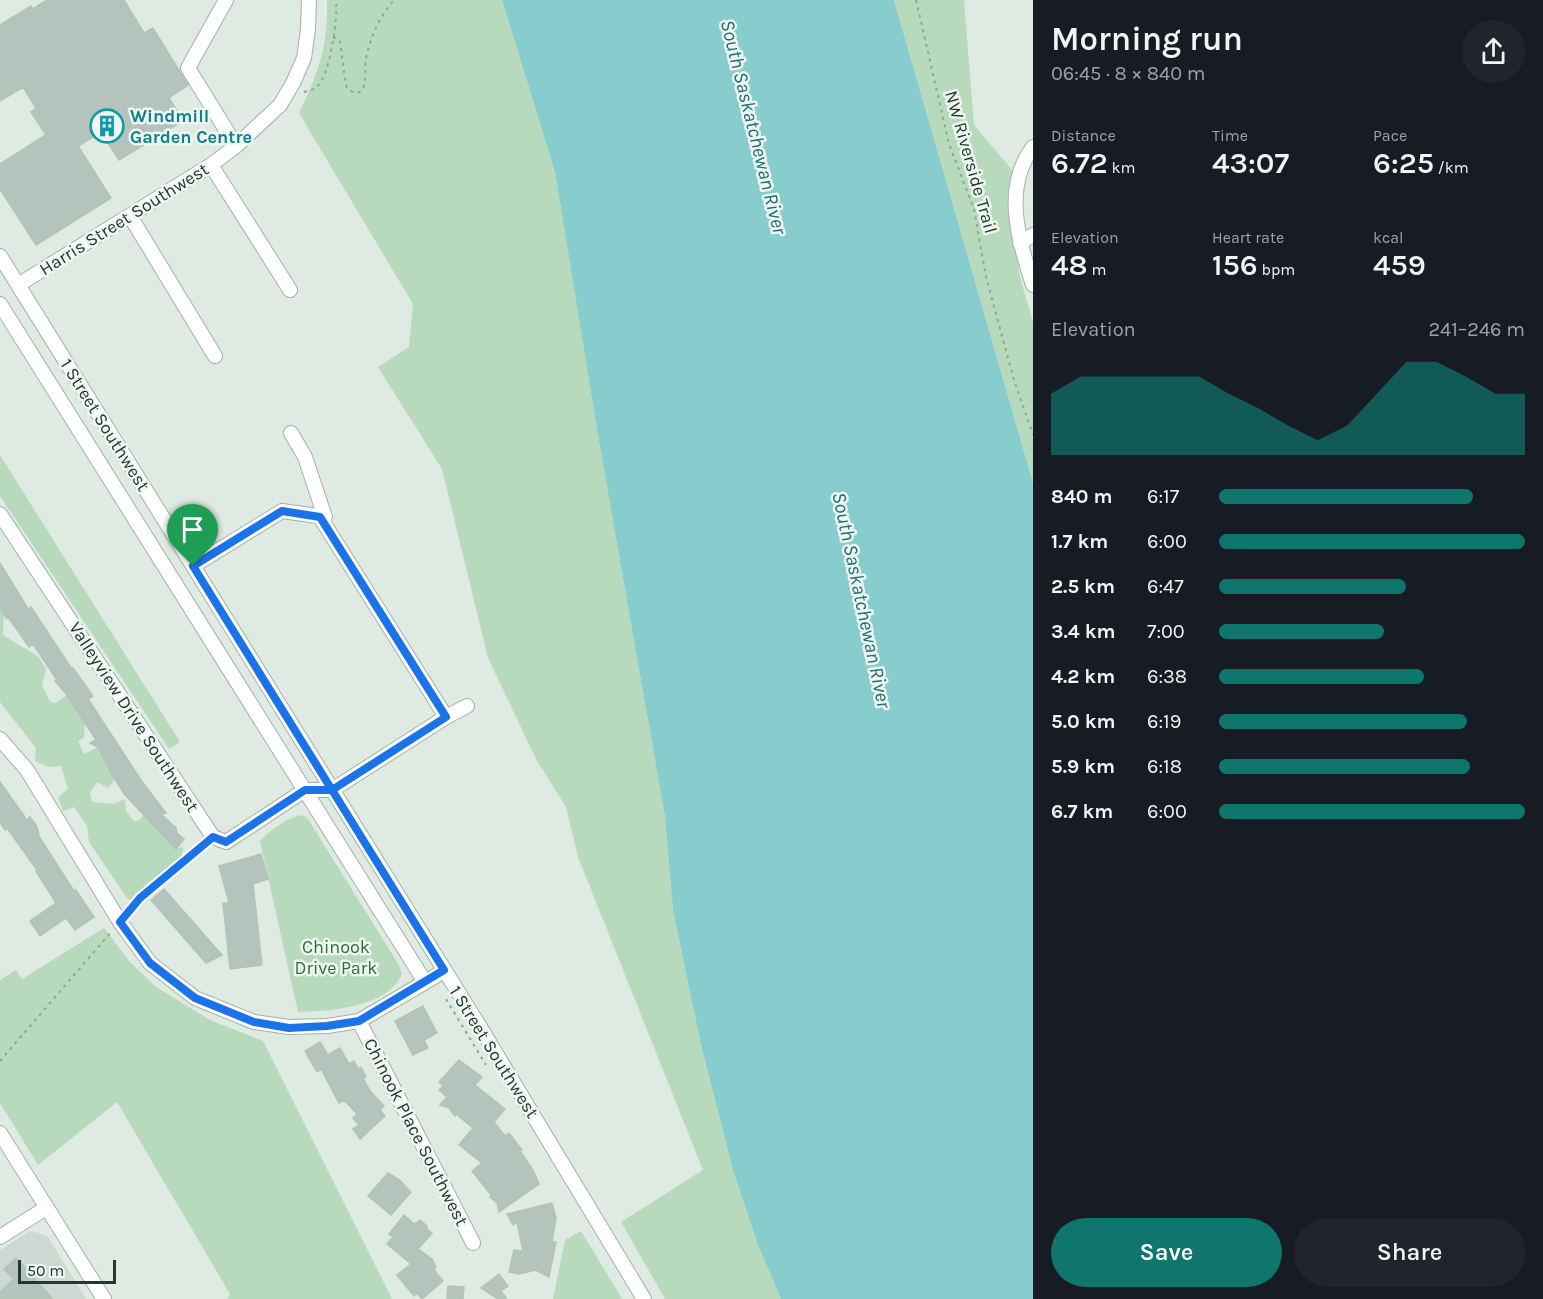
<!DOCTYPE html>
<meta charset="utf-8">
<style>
body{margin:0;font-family:Karla,sans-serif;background:#20242c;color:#f1f3f6;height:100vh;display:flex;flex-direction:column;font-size:22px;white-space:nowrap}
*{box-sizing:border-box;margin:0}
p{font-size:20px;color:#9ea1a6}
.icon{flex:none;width:33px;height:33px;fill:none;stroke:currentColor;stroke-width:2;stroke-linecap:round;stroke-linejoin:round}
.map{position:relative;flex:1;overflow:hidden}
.sheet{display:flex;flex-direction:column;background:#171b24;width:510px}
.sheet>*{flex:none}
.scale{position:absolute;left:18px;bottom:15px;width:98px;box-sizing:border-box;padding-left:6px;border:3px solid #21392e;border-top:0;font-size:16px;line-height:21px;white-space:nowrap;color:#21392e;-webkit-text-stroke:4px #eff6f1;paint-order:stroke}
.pin{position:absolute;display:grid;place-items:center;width:51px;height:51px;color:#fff;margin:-62px -26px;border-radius:50% 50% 50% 0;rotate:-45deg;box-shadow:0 0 6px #0007}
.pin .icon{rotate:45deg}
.round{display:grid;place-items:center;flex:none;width:63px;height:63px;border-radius:32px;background:#20242c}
.summary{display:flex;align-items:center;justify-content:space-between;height:102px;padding:0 18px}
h1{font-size:33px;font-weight:600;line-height:45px}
.stats{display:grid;grid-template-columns:repeat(3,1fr);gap:9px;height:102px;padding:6px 18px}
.stats div{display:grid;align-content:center}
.stats b{font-size:30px;font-weight:600}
.stats small{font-size:16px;font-weight:400}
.stats p{font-size:16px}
.chart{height:168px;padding:12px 18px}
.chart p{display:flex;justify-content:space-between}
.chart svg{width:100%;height:108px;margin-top:6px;fill:#0f766e;opacity:.7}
.cta{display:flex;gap:12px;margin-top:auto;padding:12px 18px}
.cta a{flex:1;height:69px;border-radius:36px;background:#0f766e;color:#fff;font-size:24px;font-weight:600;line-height:69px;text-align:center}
.cta a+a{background:#20242c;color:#f1f3f6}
ul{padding:0 18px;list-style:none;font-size:20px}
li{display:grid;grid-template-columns:96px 72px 1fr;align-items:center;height:45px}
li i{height:15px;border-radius:8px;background:#0f766e}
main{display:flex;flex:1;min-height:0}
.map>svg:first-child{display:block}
.built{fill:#cdd9d2}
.green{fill:#b8dabc}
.water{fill:#88cdcd}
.building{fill:#b4c4bc;stroke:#b2c3b9;stroke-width:1.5}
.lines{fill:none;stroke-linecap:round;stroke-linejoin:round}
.minor-casing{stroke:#a2b1a9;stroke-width:16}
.path{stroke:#80ac98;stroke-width:2;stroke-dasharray:3 4.5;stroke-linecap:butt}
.minor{stroke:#fff;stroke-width:14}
.route-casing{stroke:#fff;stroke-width:12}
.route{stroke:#1a73e8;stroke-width:8}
.labels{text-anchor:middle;stroke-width:5;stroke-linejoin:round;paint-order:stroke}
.culture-label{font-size:18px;font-weight:bold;fill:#0d838f;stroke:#eff6f1;text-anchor:start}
.street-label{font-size:18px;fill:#21392e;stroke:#eff6f1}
.park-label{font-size:18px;fill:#2d6d3c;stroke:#eff6f1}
.water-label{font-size:20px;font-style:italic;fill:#1e7071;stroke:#eff6f1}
</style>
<main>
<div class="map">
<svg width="1033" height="1299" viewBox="0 0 1033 1299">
<rect width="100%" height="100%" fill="#dfeae3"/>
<path class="built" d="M30,1231L39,1233L48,1237L86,1299H0V1250Z"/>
<path class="green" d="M327,0H502L555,172L598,436L665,817L673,911L701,1045L732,1167L758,1245L781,1299H665L621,1222L703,1170L578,857L566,807L536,759L488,658L442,469L378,367L409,347L413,304L299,113C319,72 328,46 327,0Z
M894,0H964L974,125L1013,171L1010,198L1011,223L1021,281L1033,322V483Z
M0,455L180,742L169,749L0,496Z
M0,608L4,613L3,635L39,657L46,669L42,686L50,701L55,703L67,695L75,708L80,705L77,711L85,724L84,738L78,741L84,754L98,747L115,779L108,788L97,782L90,793L92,802L114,804L125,799L126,811L134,821L139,820L144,814L168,824L160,833L176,849L183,847L181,861L135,904L127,898L89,842L87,826L74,807L63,811L58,798L68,789L61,766L49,767L35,761L36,748L0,702Z
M302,815L308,819L399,965L402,974C387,1008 330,1011 298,1012L260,841C272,829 285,819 302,815Z
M104,928L130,962L156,987L210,1020L263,1041L392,1299H227L230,1294L117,1102L38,1165L0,1103V980L16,970L22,979Z
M581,1231L622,1299H553L565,1240Z"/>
<path class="water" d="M502,0H894L1033,483V1299H781L758,1245L732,1167L701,1045L673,911L665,817L598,436L555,172Z"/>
<path class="building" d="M47,0H124L144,33L153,28L188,85L169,98L183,121L119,160L101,132L78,146L111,198L36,245L0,189V164L46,135L31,112L36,108L23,87L0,101V25L31,6L33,9Z
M0,563L28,609L31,607L72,669L73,668L93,696L88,699L143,783L166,813L161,814L176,828L177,833L184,839L176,849L125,795L112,775L98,747L90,743L96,740L67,695L55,681L57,680L33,644L29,647L8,617L6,618L0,607Z
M0,782L27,820L30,817L36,825L39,834L38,835L74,891L76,890L94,917L75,930L66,918L40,936L30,921L56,903L36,871L37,870L7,828L5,830L0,822Z
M261,854L268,879L253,884L262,965L230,969L223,903H229L219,866Z
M164,889L222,955L206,963L151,900Z
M423,1006L437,1033L424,1040L428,1048L413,1055L395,1021Z
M320,1042L328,1055L340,1048L349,1064L354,1061L358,1069L361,1067L366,1077L363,1078L370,1091L384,1106L380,1110L385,1116L360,1139L353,1129L359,1125L353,1118L357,1114L344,1100L339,1103L321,1069L317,1072L305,1051Z
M459,1060L482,1077L475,1085L505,1109L494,1122L505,1136L509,1133L522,1150L520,1151L533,1170L539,1184L499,1212L497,1203L490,1197L492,1196L472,1171L482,1163L459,1145L473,1128L456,1114L455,1116L449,1108L440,1105L447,1097L439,1090L443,1086L439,1082Z
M388,1173L401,1181L403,1184L411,1192L391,1215L368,1196Z
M552,1203L556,1218L552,1242H556L549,1277L536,1270L519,1274L509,1272L514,1250L523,1251L517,1222L513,1225L507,1214Z
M404,1215L414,1224L420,1220L427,1226V1229L432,1233L418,1249L432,1259L436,1267L434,1270L443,1281L422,1299L417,1293L414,1296L397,1275L411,1264L387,1244L393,1237L389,1234Z
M16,1258L53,1299H0V1292L14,1279L4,1269Z
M499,1274L508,1286L501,1291L507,1299H498L481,1288Z
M448,1286L464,1287L463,1299H447Z"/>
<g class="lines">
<g class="minor-casing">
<path id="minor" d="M226,0L188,68L236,146
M1033,147C1002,188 1019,241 1033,285
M211,165L290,290
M130,216L215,356
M1020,243L1033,235
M0,256L480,1027L644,1299
M18,285L211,165L236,146L280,105L293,83L304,58L308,29L309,0
M0,304L425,982
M0,514L213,837L226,842L305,790H332L446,717L467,706
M320,517L446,717
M193,566L282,511L325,517L305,457L291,433
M0,739L27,770L120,922L150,963L195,998L254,1022L289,1027L327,1026L359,1021L444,971
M359,1021L473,1243
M0,1133L104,1299
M0,1237L46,1208"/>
</g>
<path class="path" d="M916,0L949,144L974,209L986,277L1014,380L1033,435
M333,37L338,39L340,42L346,86C350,91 356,96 362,90C367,85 364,67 366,59C370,37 380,16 394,0
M304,92C308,91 313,90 317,87C330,75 338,18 336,0
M129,911L140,898L203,846
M446,999L486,1065
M0,1061L112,931"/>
<use href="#minor" class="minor"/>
</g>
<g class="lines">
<g class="route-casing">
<path id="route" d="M193,566L332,790H305L226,842L213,837L140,898L120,922L150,963L195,998L254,1022L289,1028L327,1026L359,1021L444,970L332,790L446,717L320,517L282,511L193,566"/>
</g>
<use href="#route" class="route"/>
</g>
<defs>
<g id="building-ring" transform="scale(1.725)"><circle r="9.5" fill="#eff6f1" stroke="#0f9aa8" stroke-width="1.5"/><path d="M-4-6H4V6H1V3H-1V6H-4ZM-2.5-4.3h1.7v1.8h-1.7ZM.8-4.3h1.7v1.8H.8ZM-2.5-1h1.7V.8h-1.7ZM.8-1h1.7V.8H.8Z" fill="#0f9aa8"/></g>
</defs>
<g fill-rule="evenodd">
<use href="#building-ring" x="107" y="126"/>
</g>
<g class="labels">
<g class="culture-label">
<text x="130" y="122">Windmill<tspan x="130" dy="21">Garden Centre</tspan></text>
</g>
<g class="street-label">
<text transform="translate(971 162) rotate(74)" y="6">NW Riverside Trail</text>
<text transform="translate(124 219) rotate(-32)" y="6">Harris Street Southwest</text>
<text transform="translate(105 425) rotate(58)" y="6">1 Street Southwest</text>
<text transform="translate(134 717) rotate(57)" y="6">Valleyview Drive Southwest</text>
<text transform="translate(494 1052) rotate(58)" y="6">1 Street Southwest</text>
<text transform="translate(416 1132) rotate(63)" y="6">Chinook Place Southwest</text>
</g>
<g class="park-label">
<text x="336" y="953">Chinook<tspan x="336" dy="21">Drive Park</tspan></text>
</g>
<g class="water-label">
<text transform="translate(754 127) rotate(76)" y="7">South Saskatchewan River</text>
<text transform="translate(862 600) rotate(78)" y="7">South Saskatchewan River</text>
</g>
</g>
</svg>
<div class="scale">50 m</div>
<div class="pin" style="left:193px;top:566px;background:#1e9e55"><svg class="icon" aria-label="arrive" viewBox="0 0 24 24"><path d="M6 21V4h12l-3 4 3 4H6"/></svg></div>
</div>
<section class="sheet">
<div class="summary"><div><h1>Morning run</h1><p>06:45 · 8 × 840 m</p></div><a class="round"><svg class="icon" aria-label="share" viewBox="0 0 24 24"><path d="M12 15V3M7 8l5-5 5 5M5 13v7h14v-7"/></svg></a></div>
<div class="stats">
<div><p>Distance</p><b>6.72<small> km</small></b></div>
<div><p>Time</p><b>43:07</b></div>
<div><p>Pace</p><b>6:25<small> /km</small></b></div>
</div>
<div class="stats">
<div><p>Elevation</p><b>48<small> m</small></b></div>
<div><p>Heart rate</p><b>156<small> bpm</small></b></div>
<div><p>kcal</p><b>459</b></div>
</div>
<div class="chart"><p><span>Elevation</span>241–246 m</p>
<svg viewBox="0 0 160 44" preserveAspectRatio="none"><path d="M0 44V19L10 12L20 12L30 12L40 12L50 12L60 19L70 25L80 32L90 38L100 32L110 19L120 6L130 6L140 12L150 19L160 19V44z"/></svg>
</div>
<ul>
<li><b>840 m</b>6:17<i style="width:83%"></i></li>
<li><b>1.7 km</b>6:00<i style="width:100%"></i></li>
<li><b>2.5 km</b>6:47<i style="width:61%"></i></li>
<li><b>3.4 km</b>7:00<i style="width:54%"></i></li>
<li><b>4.2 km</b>6:38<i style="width:67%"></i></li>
<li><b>5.0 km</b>6:19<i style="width:81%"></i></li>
<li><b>5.9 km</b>6:18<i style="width:82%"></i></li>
<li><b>6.7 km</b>6:00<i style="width:100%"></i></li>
</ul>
<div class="cta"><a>Save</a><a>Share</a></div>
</section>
</main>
